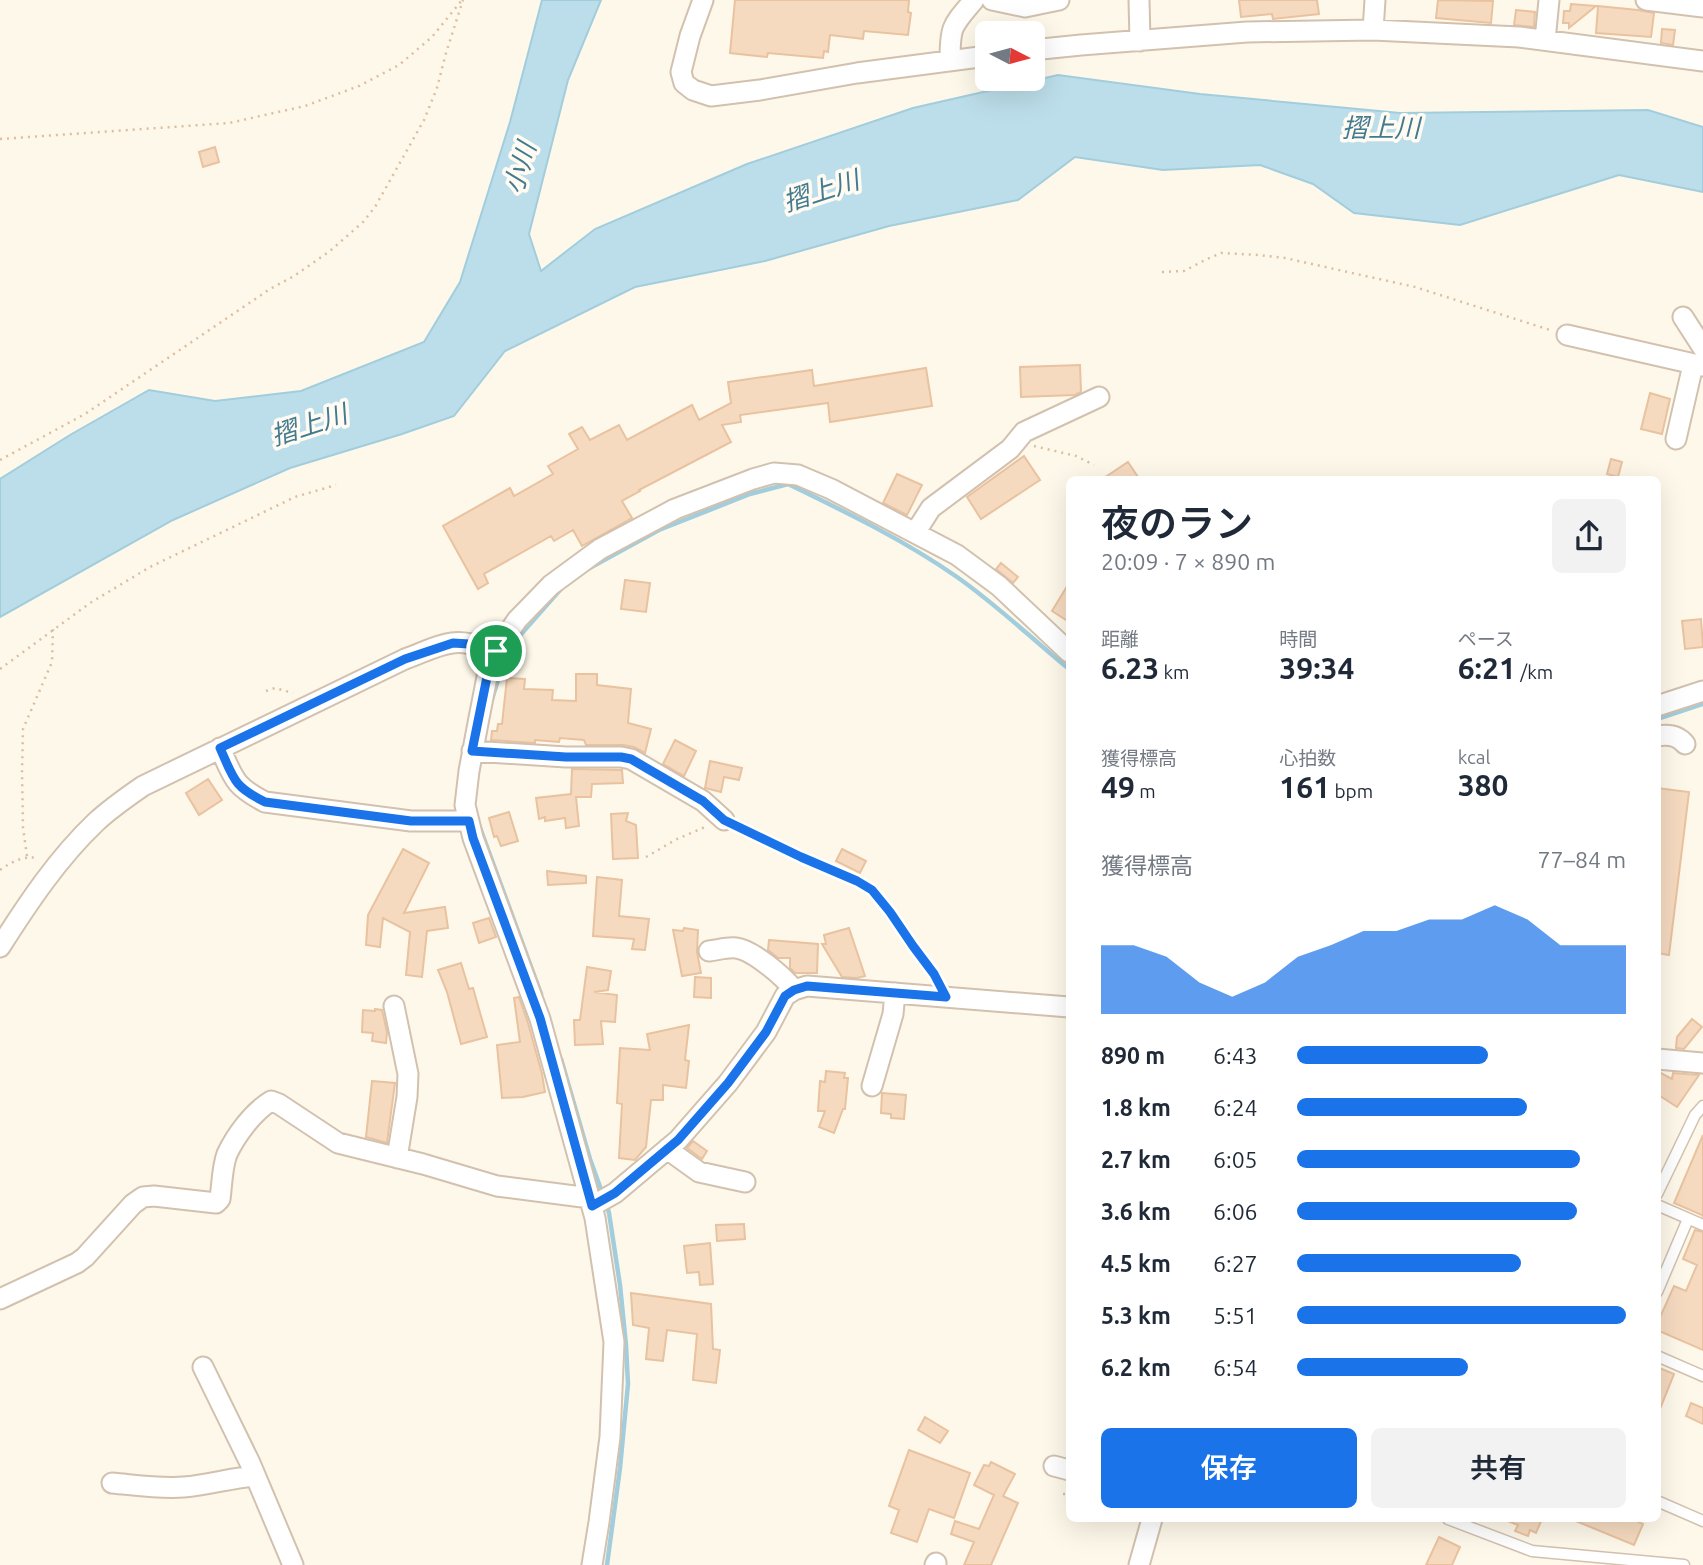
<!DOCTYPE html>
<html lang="ja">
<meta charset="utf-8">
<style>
body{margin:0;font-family:Ubuntu,"Noto Sans JP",sans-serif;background:#f2f2f3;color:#1f2937;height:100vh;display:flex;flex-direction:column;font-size:26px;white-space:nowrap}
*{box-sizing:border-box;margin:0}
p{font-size:23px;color:#747a83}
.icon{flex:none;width:38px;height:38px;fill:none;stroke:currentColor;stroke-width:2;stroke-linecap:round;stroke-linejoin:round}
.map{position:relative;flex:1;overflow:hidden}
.drawer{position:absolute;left:1066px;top:476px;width:595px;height:1046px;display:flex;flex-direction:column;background:#fff;border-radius:10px;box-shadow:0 7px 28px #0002}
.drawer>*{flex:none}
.needle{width:46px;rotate:96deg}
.tools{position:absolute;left:975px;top:21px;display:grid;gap:14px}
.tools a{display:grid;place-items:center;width:70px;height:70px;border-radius:10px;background:#fff;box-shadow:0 7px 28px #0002;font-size:35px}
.pin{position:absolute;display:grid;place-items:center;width:60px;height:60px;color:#fff;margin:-30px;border:4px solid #fff;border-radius:50%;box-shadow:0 2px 7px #0007}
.round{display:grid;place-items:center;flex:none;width:74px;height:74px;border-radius:10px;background:#f2f2f3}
.overview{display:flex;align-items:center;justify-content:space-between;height:119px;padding:0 35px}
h1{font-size:38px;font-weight:600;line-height:52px}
.metrics{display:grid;grid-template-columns:repeat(3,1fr);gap:10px;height:119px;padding:7px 35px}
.metrics div{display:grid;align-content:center}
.metrics b{font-size:30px;font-weight:600}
.metrics small{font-size:19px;font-weight:400}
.metrics p{font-size:19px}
.chart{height:196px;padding:14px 35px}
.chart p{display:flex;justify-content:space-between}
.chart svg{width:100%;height:126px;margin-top:7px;fill:#1a73e8;opacity:.7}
.action{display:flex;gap:14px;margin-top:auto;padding:14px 35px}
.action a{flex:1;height:80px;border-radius:10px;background:#1a73e8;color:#fff;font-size:28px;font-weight:600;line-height:80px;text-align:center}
.action a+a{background:#f2f2f3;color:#1f2937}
ul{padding:0 35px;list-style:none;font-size:23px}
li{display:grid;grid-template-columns:112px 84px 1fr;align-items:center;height:52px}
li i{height:18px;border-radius:9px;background:#1a73e8}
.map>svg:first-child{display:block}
.water{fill:#bcdeea;stroke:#a2cddc;stroke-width:2}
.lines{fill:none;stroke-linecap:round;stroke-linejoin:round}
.stream{stroke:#a2cddc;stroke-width:4.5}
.building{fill:#f5dac0;stroke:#e9c29f;stroke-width:2}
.lane-casing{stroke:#d2c1ae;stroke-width:13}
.street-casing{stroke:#d2c1ae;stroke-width:23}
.path{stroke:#dbbea2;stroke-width:2.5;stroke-dasharray:2 5;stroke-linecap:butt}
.lane{stroke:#fff;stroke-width:10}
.street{stroke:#fff;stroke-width:19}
.route-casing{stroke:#fff;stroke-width:14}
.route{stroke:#1a73e8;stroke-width:9}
.labels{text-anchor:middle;stroke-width:7;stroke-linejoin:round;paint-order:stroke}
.water-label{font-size:26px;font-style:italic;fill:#427b90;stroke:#fffbf2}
</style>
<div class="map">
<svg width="1703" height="1565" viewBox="0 0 1703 1565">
<rect width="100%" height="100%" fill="#fef8ea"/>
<path class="water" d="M542,0H601L568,80L529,234L541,271L595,229L747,164L913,108L1058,75L1200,94L1400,113L1648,110L1703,127V192L1619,175L1460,225L1354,213L1313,184L1260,165L1163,170L1075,157L1018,200L889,226L765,261L635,287L505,351L454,416L402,434L290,468L173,520L0,617V479L70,435L149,390L215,401L301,391L424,342L460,282L510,122Z"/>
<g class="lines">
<path class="stream" d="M586,570L659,530L750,494L788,484C846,512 904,540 957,577C997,605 1032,639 1069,669
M492,699L508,649L560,590
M1657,719L1703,704
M479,825L541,994
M561,1059L590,1159L603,1195
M606,1203L609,1213L620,1285L626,1345L628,1384L620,1468L607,1565"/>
</g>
<path class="building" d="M735,0H909L908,12L911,13L908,35L864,31L863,39L830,35L828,52L824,51L823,58L768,53L767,57L730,53Z
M1239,0H1317L1319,14L1273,19L1272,14L1241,17Z
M1438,0L1493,1L1491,23L1436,18Z
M1571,4L1596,6L1569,28V23H1563L1564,11H1570Z
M1598,6L1638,10L1654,13L1651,37L1596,33Z
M1516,10L1535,12L1534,27L1514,25Z
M1662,29L1675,30L1673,45L1661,43Z
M215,147L219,162L203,167L199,152Z
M1080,365L1081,392L1075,395L1021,397L1020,367Z
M926,368L932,406L830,422L828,403L740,415L741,422L722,425L731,442L639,490L640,491L622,501L632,518L582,546L573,530L554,541L551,536L484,574L488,583L478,589L443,526L510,488L514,496L553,474L548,466L578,449L569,434L582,427L590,440L619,425L627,440L692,405L699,420L731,403L728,382L812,370L814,386Z
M1650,393L1670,399L1662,434L1641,429Z
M1024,456L1040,480L981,519L967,497Z
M1611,459L1622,462L1618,477L1607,474Z
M1128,462L1140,480H1101Z
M897,474L922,485L907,515L883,503Z
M1001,563L1018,577L1013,583L996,569Z
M625,580L650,583L646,612L621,609Z
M1069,583V622L1052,611Z
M1701,619L1703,647L1685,649L1682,621Z
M576,674H597V685L631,689L628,723L651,729L645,753L634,747L623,745H586L584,740L560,738L559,742L535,740V743L491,740L492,731H497L498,724H502L507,678L525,679L524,689L553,690L552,700L576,701Z
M675,740L696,751L684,776L663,764Z
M710,761L742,768L739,780L724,777L721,792L705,788Z
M572,769L622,770L623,783L592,784L591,797H576L579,826L566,828L565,818L545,821V817L539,819L536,798L571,794Z
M208,779L222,800L199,815L186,793Z
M1657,788L1689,792L1669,955L1657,953Z
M509,812L518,841L501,846L497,836L494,837L489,818Z
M628,813L626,821L636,825L638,858L613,859L611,814Z
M403,849L429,863L404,913L445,907L448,928L427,931L422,977L406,975L410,932L383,918L380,947L366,945L368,915Z
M842,849L866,861L860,873L836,861Z
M547,871L586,876V883L548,885Z
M597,877L622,880L619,916L649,919L645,950L632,949L634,939L593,936Z
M489,918L496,937L479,943L473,923Z
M684,928L698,930L697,952L701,973L682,976L673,930L683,931Z
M849,928L865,976L857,978L842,977L822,944H826L824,935Z
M769,940L818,944L817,973H795L790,968V958H778L768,950Z
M461,963L469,989L473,988L487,1037L461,1044L447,992L438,970Z
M587,967L611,971L608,990L594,992L617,995L615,1022L601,1021L603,1044L575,1045L574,1020H580Z
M695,977L711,978V998L694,997Z
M519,997L528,1023L542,1074L545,1092L523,1097L502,1098L497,1045L520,1042L514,998Z
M375,1009L382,1010L387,1032L386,1043L372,1041L373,1033L362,1032L363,1010L375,1011Z
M1692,1019L1702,1027L1684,1049L1676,1048L1677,1037Z
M689,1025L685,1060L689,1061L686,1088L663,1085V1100H651L646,1147L635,1160L619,1158L622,1104L617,1103L620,1048L650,1050L647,1034Z
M826,1071L845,1073L844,1078H848L845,1109H843L834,1133L819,1127L825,1111H818L820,1081L825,1082Z
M1657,1071L1672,1079L1673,1073L1699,1075L1677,1107L1657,1094Z
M372,1081L395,1083L387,1143L366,1137Z
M882,1093L906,1095L904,1119L891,1118V1114L881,1113Z
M1703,1135V1217L1702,1215L1674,1203Z
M693,1141L707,1151L702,1159L687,1148Z
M744,1224L745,1239L717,1241L716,1225Z
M1695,1230L1703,1232V1350L1657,1330V1324L1674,1286L1686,1291L1697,1265L1683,1259Z
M710,1243L713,1284L700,1285L699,1272L687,1273L684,1246Z
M631,1293L711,1304L713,1349L720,1350L716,1383L693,1380L697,1334L667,1330L663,1361L646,1359L649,1328L633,1325Z
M1657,1367L1674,1374L1658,1414H1657Z
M1691,1403L1703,1408V1424L1686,1416Z
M925,1417L948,1431L940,1443L918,1430Z
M909,1450L970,1473L954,1518L929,1509L917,1542L891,1533L899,1510L889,1506Z
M991,1462L1015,1474L1003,1496L1018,1503L991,1565H964L974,1542L951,1534L955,1521L979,1529L994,1495L974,1485L984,1465L989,1466Z
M1503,1519H1542L1536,1533L1530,1530L1528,1536L1515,1531L1518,1525Z
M1571,1519H1632L1643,1524L1634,1545Z
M1439,1537L1460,1547L1452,1565H1426Z"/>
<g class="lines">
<g class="lane-casing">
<path id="lane" d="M1657,1194L1695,1115L1703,1106
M1657,1205L1703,1225
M1657,1292L1688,1219
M1657,1356L1703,1376
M1657,1501L1703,1521
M1448,1519L1532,1551L1684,1565"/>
</g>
<g class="street-casing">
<path id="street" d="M703,0L690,36L681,72L684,83L693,90L711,96L760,90L857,73L987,56
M992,0L1025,7L1059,0
M1139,0L1140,41
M1646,0L1703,7
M1373,30L1375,0
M1545,40L1549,0
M1032,50L1081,45L1247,32L1373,30L1519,37L1703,61
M950,60C950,26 952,26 974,0
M1683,317L1703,348
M1567,335L1703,366
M1676,439L1693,365
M915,533L931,508L1010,449L1024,432L1099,397
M1657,706L1703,691
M1657,736C1668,734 1678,735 1685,744
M220,748C234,779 234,786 265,802L411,821H469
M472,751L566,757H621L631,759L703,801L724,820
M0,947C28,903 58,858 96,822C111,808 127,797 143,786L405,659C420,654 436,645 452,643C467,641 482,647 496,651
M709,951C718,950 727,947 736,948C753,950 784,977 794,990
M394,1006L408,1074L407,1097L397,1158
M1657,1059L1703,1063
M872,1086L893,1014L895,993
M667,1149L699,1172L745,1182
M592,1206L615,1193L678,1140L728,1083L766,1032L785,996L794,990L807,986L1069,1007
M0,1299L77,1263L85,1257L133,1204L143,1197L154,1196L216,1203L220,1199C222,1185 222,1167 227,1154C236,1135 253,1112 271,1101L279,1104L338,1143L423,1164L497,1186L590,1198
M203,1367L250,1463L293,1565
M1054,1466L1069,1470
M112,1483C135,1485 160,1489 184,1487C208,1485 231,1478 255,1476
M592,1565L599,1522L610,1437L614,1342L595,1218L540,1019L473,838L465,805L469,771L479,718L487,677L496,651L517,620L551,585L600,549L675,509L753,479L774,473L798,475L831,489L957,555L999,586L1069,652
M935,1565L936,1563
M1139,1565L1152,1519"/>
</g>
<path class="path" d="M0,139L229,123L305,106L359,86L399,65L432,37L462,0
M1162,272L1184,271L1207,259L1221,253L1259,255L1285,258L1415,287L1550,330
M1034,446L1076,456L1094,465
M0,460L85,414L270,289L294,276L330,251L363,222L375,207L424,120L437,88L446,53L463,0
M0,669L90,603L150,567L295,497L336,485
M266,691L275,688L293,693
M740,828L857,881L871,890L890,912L937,979
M27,856L23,828L22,771L23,729L52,662L53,629
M646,857L677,839L705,827
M0,870C13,861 22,856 39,858
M1063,1494H1069"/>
<use href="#lane" class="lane"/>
<use href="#street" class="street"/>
</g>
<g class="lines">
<g class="route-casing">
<path id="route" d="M453,643L469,644L496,651L487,677L472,751L566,757H621L631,759L703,801L724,820L801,857L857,881L872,890L890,912L913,946L934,974L946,997L807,986L794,990L785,996L766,1032L728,1083L678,1140L615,1193L592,1206L540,1018L473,838L469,821H411L265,802C233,786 234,779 220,748L405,659Z"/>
</g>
<use href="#route" class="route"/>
</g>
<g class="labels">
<g class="water-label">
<text x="1381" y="137">摺上川</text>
<text transform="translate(520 168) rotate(-73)" y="9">小川</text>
<text transform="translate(821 191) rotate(-18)" y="9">摺上川</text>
<text transform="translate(309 425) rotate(-18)" y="9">摺上川</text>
</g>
</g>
</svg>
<div class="tools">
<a><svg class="needle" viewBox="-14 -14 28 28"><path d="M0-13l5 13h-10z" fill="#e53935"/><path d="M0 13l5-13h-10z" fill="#747a83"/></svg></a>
</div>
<div class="pin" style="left:496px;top:651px;background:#1e9e55"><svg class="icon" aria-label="arrive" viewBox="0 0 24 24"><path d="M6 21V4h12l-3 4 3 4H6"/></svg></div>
<section class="drawer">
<div class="overview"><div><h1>夜のラン</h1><p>20:09 · 7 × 890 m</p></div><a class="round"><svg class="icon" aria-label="share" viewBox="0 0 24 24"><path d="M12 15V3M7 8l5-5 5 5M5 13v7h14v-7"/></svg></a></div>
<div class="metrics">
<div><p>距離</p><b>6.23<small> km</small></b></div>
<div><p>時間</p><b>39:34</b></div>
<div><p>ペース</p><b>6:21<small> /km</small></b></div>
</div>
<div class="metrics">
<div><p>獲得標高</p><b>49<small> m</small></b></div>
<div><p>心拍数</p><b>161<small> bpm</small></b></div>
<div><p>kcal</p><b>380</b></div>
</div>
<div class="chart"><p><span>獲得標高</span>77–84 m</p>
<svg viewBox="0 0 160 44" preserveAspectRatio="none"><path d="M0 44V20L10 20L20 24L30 33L40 38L50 33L60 24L70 20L80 15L90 15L100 11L110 11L120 6L130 11L140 20L150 20L160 20V44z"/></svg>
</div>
<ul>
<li><b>890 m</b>6:43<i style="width:58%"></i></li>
<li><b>1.8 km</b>6:24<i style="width:70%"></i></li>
<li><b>2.7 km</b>6:05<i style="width:86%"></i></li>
<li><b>3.6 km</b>6:06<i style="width:85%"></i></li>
<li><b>4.5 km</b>6:27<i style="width:68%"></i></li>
<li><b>5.3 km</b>5:51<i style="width:100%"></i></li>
<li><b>6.2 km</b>6:54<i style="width:52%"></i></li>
</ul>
<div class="action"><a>保存</a><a>共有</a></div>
</section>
</div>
